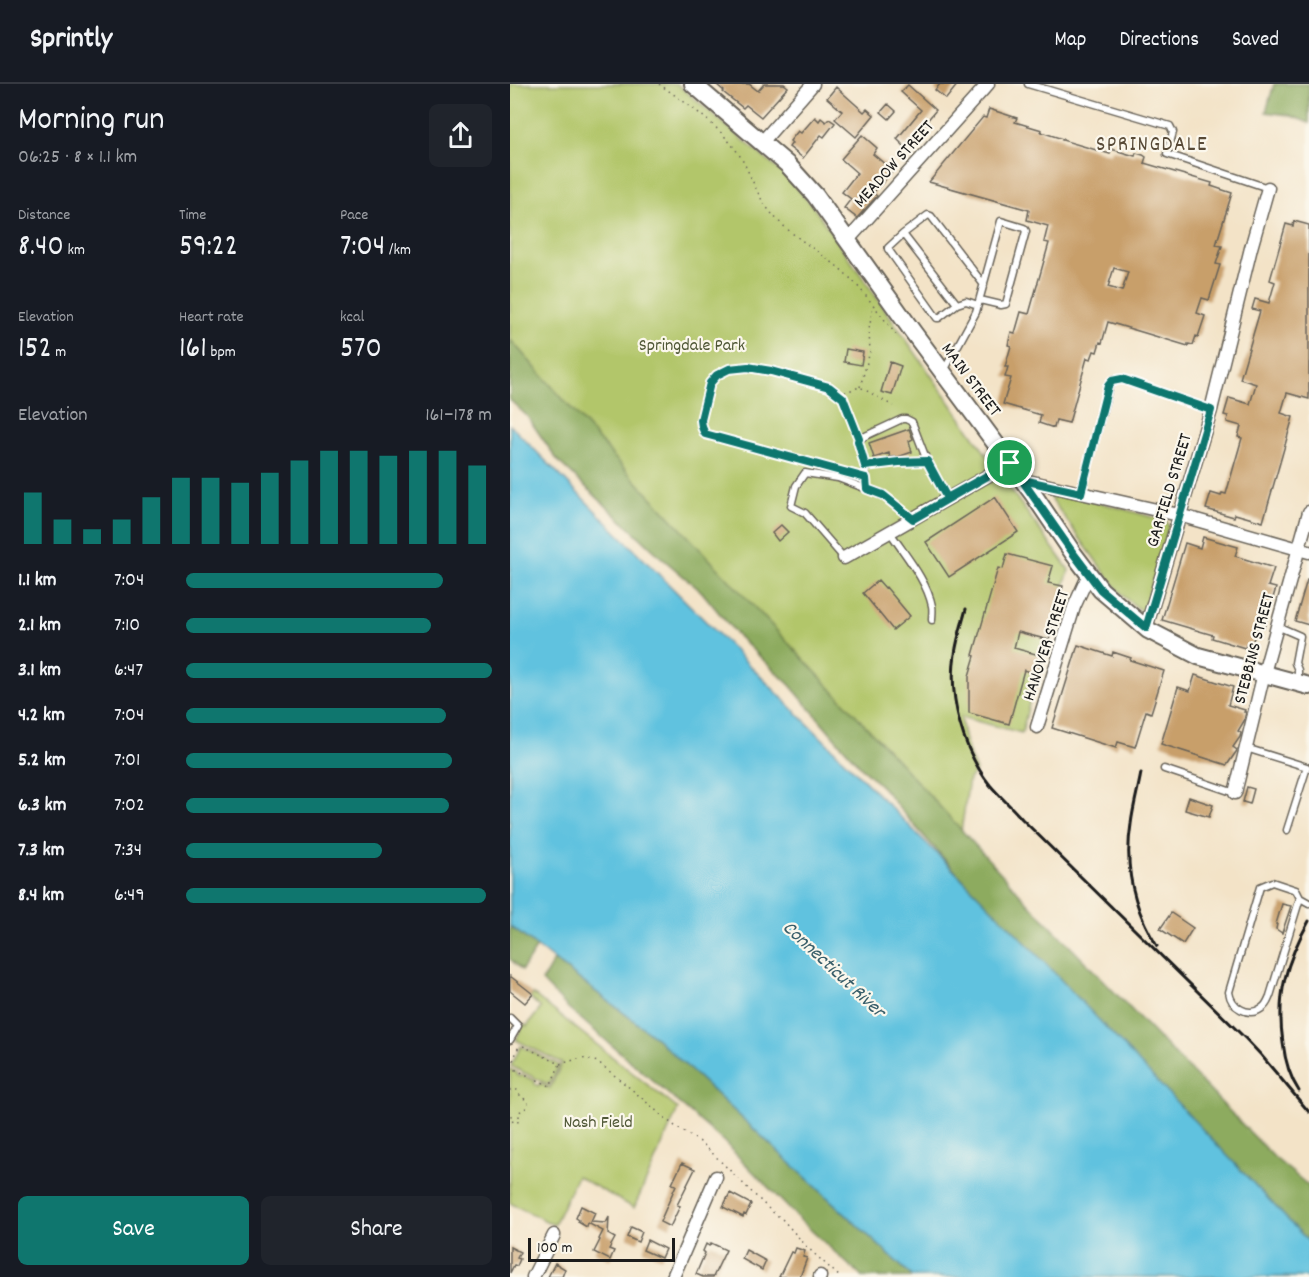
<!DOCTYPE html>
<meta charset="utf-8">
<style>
body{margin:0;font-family:Dekko,sans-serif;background:#20242c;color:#f1f3f6;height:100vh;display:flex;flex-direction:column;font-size:22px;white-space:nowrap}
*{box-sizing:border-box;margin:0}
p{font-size:20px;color:#9ea1a6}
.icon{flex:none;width:33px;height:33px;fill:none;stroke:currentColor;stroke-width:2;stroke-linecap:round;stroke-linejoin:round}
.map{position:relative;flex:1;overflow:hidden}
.sheet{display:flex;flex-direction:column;background:#171b24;width:510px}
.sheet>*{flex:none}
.scale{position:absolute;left:18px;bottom:15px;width:147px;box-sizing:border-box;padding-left:6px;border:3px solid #1c1c1c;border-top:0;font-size:16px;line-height:21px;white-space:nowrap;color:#1c1c1c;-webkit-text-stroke:4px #fbf7ec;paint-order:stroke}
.pin{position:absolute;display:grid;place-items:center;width:51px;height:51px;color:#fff;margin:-26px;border:3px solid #fff;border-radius:50%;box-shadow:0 2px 6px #0007}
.round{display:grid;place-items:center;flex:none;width:63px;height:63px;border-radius:9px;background:#20242c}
.overview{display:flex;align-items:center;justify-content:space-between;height:102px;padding:0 18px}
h1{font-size:33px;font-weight:600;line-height:45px}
.stats{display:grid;grid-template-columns:repeat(3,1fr);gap:9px;height:102px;padding:6px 18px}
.stats div{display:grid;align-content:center}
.stats b{font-size:30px;font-weight:600}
.stats small{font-size:16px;font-weight:400}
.stats p{font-size:16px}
.chart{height:168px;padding:12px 18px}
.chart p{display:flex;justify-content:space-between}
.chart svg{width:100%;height:108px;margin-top:6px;stroke:#0f766e;stroke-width:6}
.cta{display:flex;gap:12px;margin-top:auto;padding:12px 18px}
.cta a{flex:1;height:69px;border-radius:9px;background:#0f766e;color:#fff;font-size:24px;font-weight:600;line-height:69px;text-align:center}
.cta a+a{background:#20242c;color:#f1f3f6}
ul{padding:0 18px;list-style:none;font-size:20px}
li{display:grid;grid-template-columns:96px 72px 1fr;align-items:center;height:45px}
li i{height:15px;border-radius:8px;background:#0f766e}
header{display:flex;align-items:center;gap:36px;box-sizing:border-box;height:84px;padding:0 30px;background:#171b24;border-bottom:2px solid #363941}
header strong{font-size:28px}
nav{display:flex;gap:33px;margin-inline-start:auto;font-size:21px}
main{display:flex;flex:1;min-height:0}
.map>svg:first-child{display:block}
.green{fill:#b2c66a;stroke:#677143;stroke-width:1.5}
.forest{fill:#8dab5e;stroke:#54643d;stroke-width:1.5}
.water{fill:#61c2df;stroke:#3e6f7e;stroke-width:1.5}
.building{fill:#c89f6a;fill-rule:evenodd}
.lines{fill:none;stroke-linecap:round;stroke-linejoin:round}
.service-casing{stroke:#676258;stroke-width:9}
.minor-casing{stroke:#676258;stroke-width:15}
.secondary-casing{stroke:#676258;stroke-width:20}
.path{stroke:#676258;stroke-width:1.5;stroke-dasharray:1.5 4.5;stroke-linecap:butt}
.service{stroke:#fff;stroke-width:6}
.minor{stroke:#fff;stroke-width:12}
.secondary{stroke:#fff;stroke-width:16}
.rail{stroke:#1c1c1c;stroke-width:3}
.route-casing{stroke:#fff;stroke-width:12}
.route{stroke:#0f766e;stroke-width:8}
.labels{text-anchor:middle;stroke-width:4.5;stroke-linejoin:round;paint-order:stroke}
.street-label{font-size:18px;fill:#1c1c1c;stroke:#fbf7ec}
.park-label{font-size:18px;fill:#505837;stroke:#fbf7ec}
.water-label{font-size:20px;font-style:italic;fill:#385e6a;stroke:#fbf7ec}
.quarter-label{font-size:21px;letter-spacing:1.5px;fill:#584a37;stroke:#fbf7ec}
</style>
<header>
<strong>Sprintly</strong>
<nav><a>Map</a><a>Directions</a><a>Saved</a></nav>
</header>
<main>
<section class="sheet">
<div class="overview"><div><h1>Morning run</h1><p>06:25 · 8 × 1.1 km</p></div><a class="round"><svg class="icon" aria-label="share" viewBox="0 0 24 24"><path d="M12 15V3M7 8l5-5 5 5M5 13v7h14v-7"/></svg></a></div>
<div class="stats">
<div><p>Distance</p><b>8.40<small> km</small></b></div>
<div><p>Time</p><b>59:22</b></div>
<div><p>Pace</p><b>7:04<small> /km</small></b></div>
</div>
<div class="stats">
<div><p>Elevation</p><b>152<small> m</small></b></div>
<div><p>Heart rate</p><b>161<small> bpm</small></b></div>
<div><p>kcal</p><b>570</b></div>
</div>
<div class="chart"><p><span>Elevation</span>161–178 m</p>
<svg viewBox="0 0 160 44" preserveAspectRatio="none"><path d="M5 44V23M15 44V34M25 44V38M35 44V34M45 44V25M55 44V17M65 44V17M75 44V19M85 44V15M95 44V10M105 44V6M115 44V6M125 44V8M135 44V6M145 44V6M155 44V12"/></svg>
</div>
<ul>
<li><b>1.1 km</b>7:04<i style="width:84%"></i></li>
<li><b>2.1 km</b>7:10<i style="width:80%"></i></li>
<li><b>3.1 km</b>6:47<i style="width:100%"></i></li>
<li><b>4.2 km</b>7:04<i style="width:85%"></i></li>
<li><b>5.2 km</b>7:01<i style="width:87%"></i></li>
<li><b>6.3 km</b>7:02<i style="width:86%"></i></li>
<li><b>7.3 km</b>7:34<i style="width:64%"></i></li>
<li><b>8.4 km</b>6:49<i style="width:98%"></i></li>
</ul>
<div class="cta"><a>Save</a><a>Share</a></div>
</section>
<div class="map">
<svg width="799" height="1193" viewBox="0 0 799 1193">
<rect width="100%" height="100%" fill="#fbf7ec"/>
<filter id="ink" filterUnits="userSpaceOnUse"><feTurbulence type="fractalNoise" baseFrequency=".0167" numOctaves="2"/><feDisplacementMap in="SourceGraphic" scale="12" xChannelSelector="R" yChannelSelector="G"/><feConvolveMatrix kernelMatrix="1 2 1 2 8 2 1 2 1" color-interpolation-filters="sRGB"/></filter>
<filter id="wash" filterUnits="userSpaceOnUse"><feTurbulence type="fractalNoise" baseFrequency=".008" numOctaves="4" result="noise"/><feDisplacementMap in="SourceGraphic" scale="24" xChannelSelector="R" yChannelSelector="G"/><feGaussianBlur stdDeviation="1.35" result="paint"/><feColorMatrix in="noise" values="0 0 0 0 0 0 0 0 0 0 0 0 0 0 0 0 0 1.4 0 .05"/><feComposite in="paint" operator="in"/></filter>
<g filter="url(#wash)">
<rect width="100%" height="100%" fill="#f3e3c7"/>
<path class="green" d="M0,0H167L278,94L302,121L481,377L492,394L559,486L526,590L512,649L451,633C453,652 458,670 466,687L459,695L445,787L390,725L373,704L352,684L327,656L280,601L228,552L192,508L152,474L48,377L17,332L0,316Z
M542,405L656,437L659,442L633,528L614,513L597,492L542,416L538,409Z
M23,910L168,1025L124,1124L67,1092L44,1141L0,1119V985L8,989L7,991L10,993L12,991L25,997V1000L28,1002L30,999L40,1004L52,979L6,956L14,940L17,942L31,924L20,914Z
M11,962L49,981L39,1001L1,982Z"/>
<path class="forest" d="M764,0H799V39L779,31L756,28Z
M0,255L111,381L345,630L522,823L765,1074L799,1102V1158L445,787L390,725L373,704L352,684L327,656L280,601L228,552L192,508L152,474L48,377L17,332L0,316Z
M0,842L27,863L12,886L0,875Z
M44,876L144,952L403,1193H352L291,1137L214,1058L57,923L32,897Z"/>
<path class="water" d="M0,341L519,862L799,1158V1193H403L144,952L0,842Z"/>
<g id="blocks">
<path class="building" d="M206,0H239L248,7L254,0H274L278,3L251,33L236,21L233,24L213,8L214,7Z
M430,0H448L436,15L425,6Z
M398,1L426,26L395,63L387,55L411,26L391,8Z
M326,3L354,28L357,25L364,31L346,53L325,35L332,27L317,14Z
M378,20L386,27L379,35L371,28Z
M479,25L507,34L505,38L532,46L531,48L553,55L552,56L600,70L601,65L625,72L626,69L633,71L636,73L634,79L702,99L701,102L722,109L706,161L712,162L706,180L710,181L699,216L692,214L687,229L695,232L688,253L686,252L683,261L678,260V262L598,238L592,259L590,258L587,268L584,267L581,275L577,274L559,339L546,336L544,344L529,339L531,331L493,320L501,294L495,293L498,283H495L501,262L498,261L501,248L505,249L511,228L519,230L539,159L534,158L538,142L517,136L519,126L419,98L473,33L476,34ZM604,184L618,188L612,207L598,203Z
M305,33L309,37L311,34L316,38L319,35L325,39L314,53L311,51L293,74L279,63L282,59L280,57L288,47L291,49Z
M352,51L367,64L363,70L383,87L363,109L367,112L347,134L334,124L341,115L332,108L347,89L331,75Z
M784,137L799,141V315L777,309L771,329L783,333L753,438L725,430L724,433L696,425L701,409L711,412L712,409L716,410L732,354L728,353L731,342L717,338L718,332L714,331L719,314L740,320L746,300L730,295L750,227L742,225L745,215L759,219L765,198L760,196L776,140L783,142Z
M336,265L353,268L351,281L334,278Z
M380,278L391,282L382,311L371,308Z
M399,345L403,355L399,357L402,368L388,373H380L379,369L364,374L359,359Z
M485,413L508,448L439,493L416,458Z
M271,441L278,448L268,457L262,449Z
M693,453L728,463L725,472L764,484L758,502L766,504L754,543L747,541L742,561L737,559L735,564L702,554L703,551L652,536L675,459L690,464Z
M497,470L543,482L538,499L553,502L539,556L508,548L504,564L533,572L528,591L514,586L499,640L459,629V592L465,572L463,571L488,484L493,485Z
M368,496L375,504L376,503L400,532L383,546L353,509Z
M797,496H799V541L785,537Z
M568,561L602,572L603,568L621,574L620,576L654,587L641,629L636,627L625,663L608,658L606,664L542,644Z
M685,591L723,603L718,621L735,626L734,628H736L734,637L728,647L731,649L730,653L723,663L727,666L726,668L717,681L651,660L668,603L680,607Z
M737,703L744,705L740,720L733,718Z
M679,713L703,721L699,733L675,726Z
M772,820L781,822L772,849L766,845L767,840H766Z
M661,829L683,844L673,860L650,845Z
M0,892L23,910L15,919L0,907Z
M172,1079L185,1085L167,1121L170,1122L160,1143L150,1138L166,1101L162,1100Z
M220,1109L241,1120L236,1131L234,1130L233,1133L213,1123Z
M71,1122L85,1129L81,1138L96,1139L99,1133L98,1150L105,1154L99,1165L104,1167L100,1176L84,1168L90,1156L89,1155L93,1147L78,1139L77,1143L68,1138L69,1136L66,1134Z
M121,1143L132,1148L128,1158L117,1153Z
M137,1156L155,1165L151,1174L133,1166Z
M201,1159L216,1166L203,1193H193L186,1190L195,1169L193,1167L196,1160L199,1162Z
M0,1163L10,1168L7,1174L10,1175L7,1182L4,1181L0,1189Z
M286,1164L295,1167L293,1173L297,1174L290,1193H269L281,1168L284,1169Z
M236,1166L256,1177L252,1186L232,1175Z
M45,1179L55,1185L52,1193H38Z"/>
</g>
</g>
<g filter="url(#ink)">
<use href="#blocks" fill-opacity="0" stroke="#676258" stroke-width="1.5"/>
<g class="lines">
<g class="service-casing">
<path id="service" d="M518,0L660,42L663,48L657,70L758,104
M393,150L378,164V165L427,234H429L447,220
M468,221L456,217L447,220L393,150L418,131L421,132L474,201
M435,285L466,228L491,137L514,144L516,147L496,220L491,221L470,216
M355,382L382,378L417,377
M357,405L355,382L348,357L349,355L392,335H396L402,338L417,377L437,414
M571,408L599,302L602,297L612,295L701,326
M380,448C394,470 417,496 422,522C423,526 422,531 422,536
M334,474L295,429L281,422L286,402L295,389L328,394L373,411L402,435
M767,542L790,552L785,579L788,586V597
M736,664L797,683L777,746
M654,685L725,709
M790,814L760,912C758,916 757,921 752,924C738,934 721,923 719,908L750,803L762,798L786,806L790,814L799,819
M0,934L8,942L0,956"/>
</g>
<g class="minor-casing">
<path id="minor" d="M252,58L303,0
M338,156L478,0
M513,396L669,431L799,468
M334,474L500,379
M636,544L701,326L741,164L758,104
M527,643L564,523L579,490
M725,709L754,589L799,428
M23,1193L44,1151
M163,1193L206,1093
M310,1193V1192"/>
</g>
<g class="secondary-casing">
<path id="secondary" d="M183,0L278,81L305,111L403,248L523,410L563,469L591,506L638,546L688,572L799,602"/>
</g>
<path class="path" d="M149,0C177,20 208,40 228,69C240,87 245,108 258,125C280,154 314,168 339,193C357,211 372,233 388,253
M350,303L360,268L359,246L363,222
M329,310L350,303L383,322
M318,384L195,350L192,343L191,336L200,299L207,291L219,285L238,283L261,287L319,303L333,314L346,348
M50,980L71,974L88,978L126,1009L157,1036L169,1045L192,1059L260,1126L272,1135L298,1164L330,1193
M1,982L9,962
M0,983L40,1002L50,980L9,960
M0,1006H7L11,1013L17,1016L18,1020L16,1024L9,1028V1037L6,1039L2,1037L0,1027"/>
<use href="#service" class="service"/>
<use href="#minor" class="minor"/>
<use href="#secondary" class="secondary"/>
<path class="rail" d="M456,525C452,540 447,555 445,570C438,613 453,667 480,701C490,713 502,723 512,735L736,955L751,971L799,1028
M631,689C628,706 623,723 621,740C614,783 624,825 647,862
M789,1007C779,992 775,976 773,959C766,911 776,878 799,837"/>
</g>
</g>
<g class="lines" filter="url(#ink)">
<g class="route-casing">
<path id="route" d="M500,379L437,414L417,377L389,378L355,382L348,357L349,355L333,314L319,303L261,287L238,283L219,285L207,291L200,299L191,336L192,343L195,350L356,394L357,405L373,411L403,435L500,379L513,396L571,409L598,302L602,297L612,295L701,326L636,544L591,506L563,469L500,379"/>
</g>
<use href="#route" class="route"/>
</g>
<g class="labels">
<g class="street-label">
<text transform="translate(383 79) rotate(-48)" y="6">MEADOW STREET</text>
<text transform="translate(462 295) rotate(53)" y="6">MAIN STREET</text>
<text transform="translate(658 406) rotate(-73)" y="6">GARFIELD STREET</text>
<text transform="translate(535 561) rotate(-72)" y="6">HANOVER STREET</text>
<text transform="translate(743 564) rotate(-75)" y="6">STEBBINS STREET</text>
</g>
<g class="park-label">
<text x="182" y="266">Springdale Park</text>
<text x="88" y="1043">Nash Field</text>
</g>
<g class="water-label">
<text transform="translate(325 884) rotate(43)" y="7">Connecticut River</text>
</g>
<g class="quarter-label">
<text x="642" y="66">SPRINGDALE</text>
</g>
</g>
</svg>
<div class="scale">100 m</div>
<div class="pin" style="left:500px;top:379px;background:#1e9e55"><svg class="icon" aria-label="arrive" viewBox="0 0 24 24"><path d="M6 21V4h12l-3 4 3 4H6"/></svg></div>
</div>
</main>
